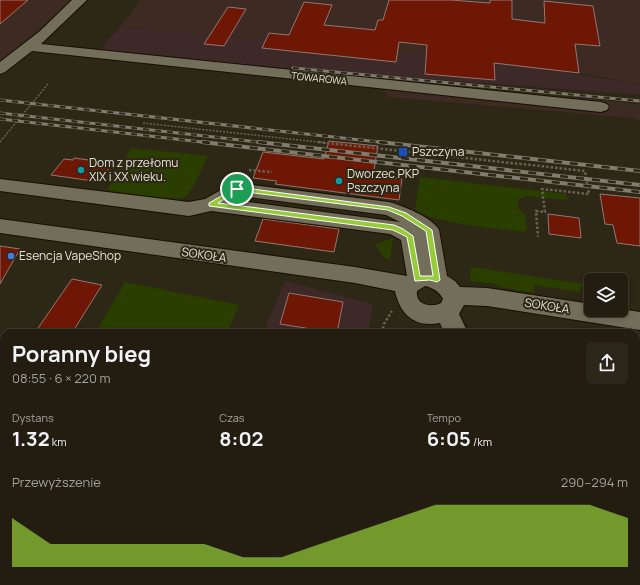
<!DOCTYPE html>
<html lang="pl">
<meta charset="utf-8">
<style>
body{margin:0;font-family:Manrope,sans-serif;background:#2a2619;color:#f1f3f6;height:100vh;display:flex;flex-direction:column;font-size:15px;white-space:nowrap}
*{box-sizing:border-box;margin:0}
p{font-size:13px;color:#a2a29f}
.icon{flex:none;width:22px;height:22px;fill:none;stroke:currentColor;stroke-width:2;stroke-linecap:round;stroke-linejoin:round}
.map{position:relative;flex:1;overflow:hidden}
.panel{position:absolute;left:0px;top:329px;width:640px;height:256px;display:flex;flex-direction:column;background:#221d10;border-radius:12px 12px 0 0;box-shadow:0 2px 6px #0003,0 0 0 1px #3f3b30}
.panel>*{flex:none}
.tools{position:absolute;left:584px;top:273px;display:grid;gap:8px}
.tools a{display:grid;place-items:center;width:44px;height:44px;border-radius:6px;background:#221d10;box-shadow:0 2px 6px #0003,0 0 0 1px #3f3b30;font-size:20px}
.pin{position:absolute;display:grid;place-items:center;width:34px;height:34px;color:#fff;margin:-17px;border:2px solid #fff;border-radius:50%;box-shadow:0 1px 4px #0007}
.round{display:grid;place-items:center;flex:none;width:42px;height:42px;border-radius:6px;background:#2a2619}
.headline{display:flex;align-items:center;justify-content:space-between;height:68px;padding:0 12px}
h1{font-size:22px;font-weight:700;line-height:30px}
.stats{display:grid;grid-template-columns:repeat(3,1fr);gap:6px;height:68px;padding:4px 12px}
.stats div{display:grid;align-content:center}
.stats b{font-size:20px;font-weight:700}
.stats small{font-size:11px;font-weight:400}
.stats p{font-size:11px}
.chart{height:112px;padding:8px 12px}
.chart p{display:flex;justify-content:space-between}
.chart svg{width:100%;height:72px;margin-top:4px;fill:#96cc39;opacity:.7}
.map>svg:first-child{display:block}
.commercial{fill:#3d2928}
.industrial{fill:#3c2a23}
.green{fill:#2a3e00}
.building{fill:#6e1705;stroke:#907873}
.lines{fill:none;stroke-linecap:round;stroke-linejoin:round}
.minor-casing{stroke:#151002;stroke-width:2}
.path-far2{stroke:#676253;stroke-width:1.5;stroke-dasharray:2 1.5;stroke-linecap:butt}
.path-far1{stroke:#676253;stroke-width:2.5;stroke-dasharray:2.5 2;stroke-linecap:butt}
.path{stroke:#676253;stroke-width:3;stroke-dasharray:3.5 2.5;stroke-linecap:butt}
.minor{fill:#736e5a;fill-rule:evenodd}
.rail-far1-casing{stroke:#807c6e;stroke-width:3}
.rail-casing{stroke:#807c6e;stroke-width:4}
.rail-far1{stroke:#2d2716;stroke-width:2;stroke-dasharray:6;stroke-linecap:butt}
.rail{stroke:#2d2716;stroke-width:2.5;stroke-dasharray:8;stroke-linecap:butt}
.route{fill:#96cc39;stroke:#fff;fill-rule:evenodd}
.transit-dot{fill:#1a4fb4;stroke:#2d2716;stroke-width:1.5}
.culture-dot{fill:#0f9aa8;stroke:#2d2716;stroke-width:1.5}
.shop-dot{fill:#3f7fe0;stroke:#2d2716;stroke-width:1.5}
.labels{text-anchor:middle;stroke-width:4;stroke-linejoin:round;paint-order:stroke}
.far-street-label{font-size:10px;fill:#e5e2d7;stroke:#2d2716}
.poi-label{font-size:12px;fill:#e5e2d7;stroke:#2d2716;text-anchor:start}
.street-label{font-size:12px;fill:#e5e2d7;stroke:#2d2716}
</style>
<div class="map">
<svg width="640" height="585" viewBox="0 0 640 585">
<rect width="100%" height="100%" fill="#2d2716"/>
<path class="commercial" d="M120,27L358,48L517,65L640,84V95L96,54Z
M285,281L373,304L368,333H263Z"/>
<path class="industrial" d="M0,0H73L0,63Z
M140,0H640V84L575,72L358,48L120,27Z
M301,72L622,102L640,105V121L633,118L387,97L384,89L295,80Z"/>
<path class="green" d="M131,148L208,156C203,165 193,192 185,197C174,202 121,192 107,190Z
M420,177L566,194L568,200L526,196L518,200V208L525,214L527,230L523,232C500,228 430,224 415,209Z
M393,238L390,260L384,258L375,244Z
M471,267L584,284L579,292L534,285V293L500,287L495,284L470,281Z
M125,282L239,305L227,333L96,332Z"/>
<path class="building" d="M0,0H28L0,24Z
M389,0H451L490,3V0H512V19L545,23L544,1L593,6L600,46L575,44L579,73L494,63L495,80L425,74L427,45L399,42L396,62L262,48L269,33L289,35L304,2L332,5L324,25L375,30L378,20H383Z
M228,7L246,9L224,46L204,44Z
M329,141L378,146L373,176L402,179L399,200L275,184L277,181L253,178L263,152L324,159Z
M74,158L103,162L101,164L111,165L100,182L51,175L64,159L73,160Z
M600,194L640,198V246L617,243L613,225L605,224Z
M548,214L579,218L581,238L549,234Z
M263,219L339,229L334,252L255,241Z
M0,246L20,249L0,284Z
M72,279L102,285L72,333H55L38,328Z
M289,293L343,302L337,333L280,324Z"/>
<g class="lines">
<g class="minor-casing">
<path id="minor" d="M72,0H87L41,44L601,102L607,104L609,107L607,110L601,112L32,51L5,72L0,74V62L40,31Z
M0,179L189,202L205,199L230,185L237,183L389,202C403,206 432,217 439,230L447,276L455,281L460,287L487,288L591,304V310H621V309L640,312V330L487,306L464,305L459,314L468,333H444L440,323C414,328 400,314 395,291L355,283L0,233V219L355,267L407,276L401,240L390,234L211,211L189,216L0,191ZM240,196L386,215L400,222L233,200ZM425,286C433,288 439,291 443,299L441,303C431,308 415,305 417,291Z
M636,343L640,344V384L636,382Z
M204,581H234L233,585H203Z
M482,581H512L513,585H483Z
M521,581H552L553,585H522Z"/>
</g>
<path class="path-far2" d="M143,123L327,143
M0,142L48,84"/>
<path class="path-far1" d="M318,142L585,171L589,194L542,189L545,212L536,211L538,237
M249,170L272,172
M382,333L384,324L392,311"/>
<path class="path" d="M387,581V585
M428,581L432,585"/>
<use href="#minor" class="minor"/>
<g class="rail-far1-casing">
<path id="rail-far1" d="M293,68L640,101
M0,100L388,143
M0,113L267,143
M0,119L211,143"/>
</g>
<g class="rail-casing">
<path id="rail" d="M202,142L640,192
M258,142L640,185
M379,142L640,171"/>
</g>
<use href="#rail-far1" class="rail-far1"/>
<use href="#rail" class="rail"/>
</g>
<path class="route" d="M237,187L389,207L406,213L432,230L440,280L437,282L430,280L415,281L407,237L393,230L209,206V203ZM238,191L388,210L402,216L426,231L433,276H420L413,236L403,229L394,225L218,203Z"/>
<rect class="transit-dot" x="398" y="147" width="10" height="10" rx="2"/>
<g class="culture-dot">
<circle cx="81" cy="170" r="4"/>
<circle cx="339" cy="181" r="4"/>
</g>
<circle class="shop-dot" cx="11" cy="256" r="4"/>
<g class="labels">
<g class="far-street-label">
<text transform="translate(319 78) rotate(6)" y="4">TOWAROWA</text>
</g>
<g class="poi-label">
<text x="412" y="156">Pszczyna</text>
<text x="89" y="167">Dom z przełomu<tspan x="89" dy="14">XIX i XX wieku.</tspan></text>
<text x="347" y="178">Dworzec PKP<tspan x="347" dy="14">Pszczyna</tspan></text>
<text x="19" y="260">Esencja VapeShop</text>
</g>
<g class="street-label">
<text transform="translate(204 255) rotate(8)" y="4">SOKOŁA</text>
<text transform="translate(547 306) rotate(9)" y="4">SOKOŁA</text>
</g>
</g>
</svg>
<div class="tools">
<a><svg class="icon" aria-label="layers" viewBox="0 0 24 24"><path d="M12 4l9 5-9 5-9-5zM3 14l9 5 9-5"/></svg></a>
</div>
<div class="pin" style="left:237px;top:189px;background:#1e9e55"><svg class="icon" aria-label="arrive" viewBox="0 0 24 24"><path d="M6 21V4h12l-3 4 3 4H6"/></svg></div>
<section class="panel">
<div class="headline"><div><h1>Poranny bieg</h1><p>08:55 · 6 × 220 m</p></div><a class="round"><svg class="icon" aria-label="share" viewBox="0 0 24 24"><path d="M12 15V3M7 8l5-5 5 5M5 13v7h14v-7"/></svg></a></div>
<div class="stats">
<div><p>Dystans</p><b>1.32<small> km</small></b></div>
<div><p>Czas</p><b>8:02</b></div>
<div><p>Tempo</p><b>6:05<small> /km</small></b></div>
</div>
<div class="chart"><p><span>Przewyższenie</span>290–294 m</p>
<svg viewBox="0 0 160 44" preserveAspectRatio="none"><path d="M0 44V14L10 30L20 30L30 30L40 30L50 30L60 38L70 38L80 30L90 22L100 14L110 6L120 6L130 6L140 6L150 6L160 14V44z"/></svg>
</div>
</section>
</div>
